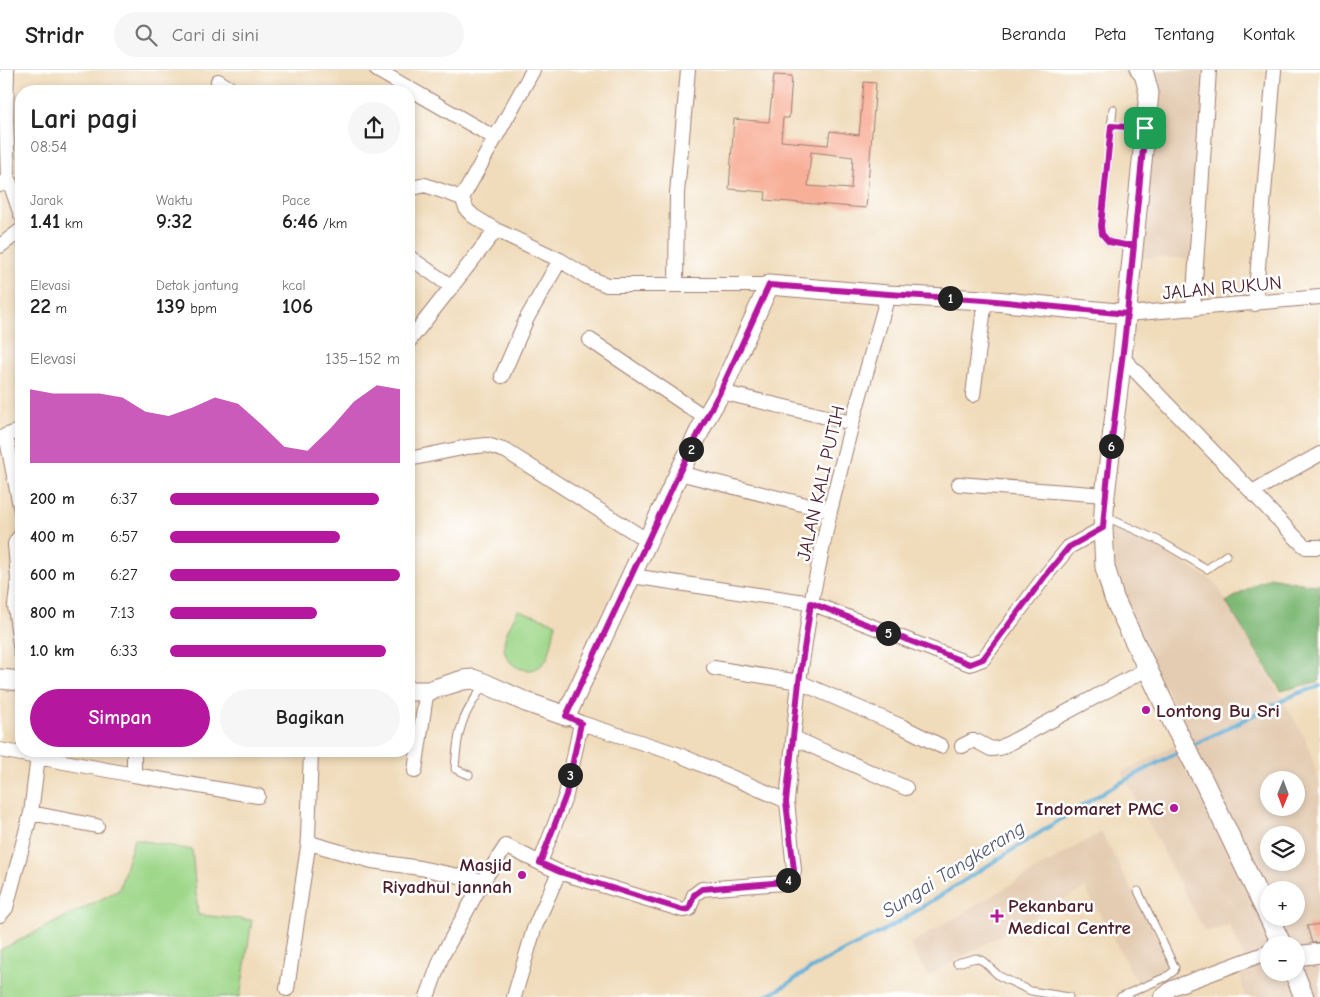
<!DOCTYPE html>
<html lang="id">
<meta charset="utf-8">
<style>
body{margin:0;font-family:"Comic Neue",sans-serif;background:#f6f6f6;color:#222;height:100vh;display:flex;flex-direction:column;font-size:19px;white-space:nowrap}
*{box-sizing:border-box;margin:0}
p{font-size:16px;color:#767676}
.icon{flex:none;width:28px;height:28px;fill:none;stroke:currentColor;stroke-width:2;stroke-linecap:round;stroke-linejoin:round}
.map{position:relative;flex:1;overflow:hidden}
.side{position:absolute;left:15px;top:15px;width:400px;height:672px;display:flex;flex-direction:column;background:#fff;border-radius:20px;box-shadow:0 2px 8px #0003}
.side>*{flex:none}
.needle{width:32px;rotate:181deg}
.controls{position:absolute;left:1260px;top:701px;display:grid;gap:10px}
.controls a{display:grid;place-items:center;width:45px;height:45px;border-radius:50%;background:#fff;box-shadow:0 2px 8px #0003;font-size:25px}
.pin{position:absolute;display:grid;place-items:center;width:42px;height:42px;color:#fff;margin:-21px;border-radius:10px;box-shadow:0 2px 8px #0006}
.km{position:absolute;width:25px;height:25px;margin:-12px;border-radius:50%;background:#222;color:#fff;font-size:14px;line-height:25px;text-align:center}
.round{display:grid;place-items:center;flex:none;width:52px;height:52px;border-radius:26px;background:#f6f6f6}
.head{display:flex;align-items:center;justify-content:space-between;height:85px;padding:0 15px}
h1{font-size:28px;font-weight:700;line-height:38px}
.metrics{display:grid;grid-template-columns:repeat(3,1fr);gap:8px;height:85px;padding:5px 15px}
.metrics div{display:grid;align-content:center}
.metrics b{font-size:21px;font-weight:700}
.metrics small{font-size:14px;font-weight:400}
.metrics p{font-size:14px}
.chart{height:140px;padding:10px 15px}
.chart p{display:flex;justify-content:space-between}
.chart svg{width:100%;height:90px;margin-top:5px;fill:#b5179e;opacity:.7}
.cta{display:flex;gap:10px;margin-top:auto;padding:10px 15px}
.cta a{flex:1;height:58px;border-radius:30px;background:#b5179e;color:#fff;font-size:20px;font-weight:700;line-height:58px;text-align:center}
.cta a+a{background:#f6f6f6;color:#222}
ul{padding:0 15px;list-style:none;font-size:16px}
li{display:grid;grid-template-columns:80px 60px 1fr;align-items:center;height:38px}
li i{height:12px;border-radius:6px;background:#b5179e}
header{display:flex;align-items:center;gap:30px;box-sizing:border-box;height:70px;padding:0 25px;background:#fff;border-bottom:1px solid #e0e0e0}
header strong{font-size:24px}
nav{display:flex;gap:28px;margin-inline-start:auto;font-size:18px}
.search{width:350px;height:45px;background:#f6f6f6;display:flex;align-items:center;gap:12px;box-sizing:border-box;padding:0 18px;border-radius:28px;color:#767676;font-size:19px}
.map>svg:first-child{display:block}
.built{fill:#e4ccb2;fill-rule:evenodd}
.green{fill:#9ed789;stroke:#747b5a}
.forest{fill:#7eb875;stroke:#646c50}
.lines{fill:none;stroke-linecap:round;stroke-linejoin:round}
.stream{stroke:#5caed7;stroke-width:4}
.building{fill:#f8af98;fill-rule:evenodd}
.lane-casing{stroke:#9d7d72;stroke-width:9}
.street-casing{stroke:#9d7d72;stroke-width:16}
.secondary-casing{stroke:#9d7d72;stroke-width:21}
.lane{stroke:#fff;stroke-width:7}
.street{stroke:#fff;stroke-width:14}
.secondary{stroke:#fff;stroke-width:19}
.route-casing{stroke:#fff;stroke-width:10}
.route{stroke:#b5179e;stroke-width:6}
.poi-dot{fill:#b5179e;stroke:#fff;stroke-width:2}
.labels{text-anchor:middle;stroke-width:5;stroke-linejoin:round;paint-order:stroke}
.street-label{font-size:19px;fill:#4a1f2b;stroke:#fff}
.poi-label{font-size:19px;font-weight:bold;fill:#4a1f2b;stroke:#fff;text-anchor:start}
.water-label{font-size:20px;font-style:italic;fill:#515870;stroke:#fff}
</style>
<header>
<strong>Stridr</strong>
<div class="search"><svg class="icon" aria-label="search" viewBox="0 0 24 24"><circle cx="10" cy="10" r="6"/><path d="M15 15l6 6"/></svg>Cari di sini</div>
<nav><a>Beranda</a><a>Peta</a><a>Tentang</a><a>Kontak</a></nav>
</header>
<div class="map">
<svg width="1320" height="927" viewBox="0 0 1320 927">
<rect width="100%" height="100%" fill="#fff"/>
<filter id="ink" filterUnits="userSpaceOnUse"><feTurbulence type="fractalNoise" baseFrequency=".02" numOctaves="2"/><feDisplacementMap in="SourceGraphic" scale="10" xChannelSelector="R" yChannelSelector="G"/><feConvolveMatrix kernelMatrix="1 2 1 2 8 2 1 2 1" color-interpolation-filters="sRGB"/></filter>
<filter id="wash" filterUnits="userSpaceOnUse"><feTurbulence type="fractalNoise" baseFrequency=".0096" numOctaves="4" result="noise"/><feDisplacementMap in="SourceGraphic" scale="20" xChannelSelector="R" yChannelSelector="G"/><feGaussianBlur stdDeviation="1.12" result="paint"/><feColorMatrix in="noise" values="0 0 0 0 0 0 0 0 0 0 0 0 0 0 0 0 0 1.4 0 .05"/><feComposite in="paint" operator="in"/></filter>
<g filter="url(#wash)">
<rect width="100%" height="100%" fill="#f0dbba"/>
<path class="built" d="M1157,0H1207L1194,189L1139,187Z
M1110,450L1215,512L1306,670L1320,714V927H1245L1239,902L1247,893L1229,855L1205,862L1122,702L1192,667L1156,601L1116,520ZM1269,710H1296V738H1269ZM1269,765H1296V792H1269ZM1269,820H1296V848H1269ZM1269,875H1296V902H1269Z
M1101,762L1172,897L1138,913L1085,818L928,906L910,874Z"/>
<path class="green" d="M518,540L556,553C554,562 550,584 546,590C532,610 504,597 504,576C504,564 513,550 518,540Z
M134,769L192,780L198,845L252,850L240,927H0V880L119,820Z"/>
<path class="forest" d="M1270,507L1306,514L1320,515V611L1281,621L1226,532L1254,515Z"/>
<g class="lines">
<path class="stream" d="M1191,676L1296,624L1320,616
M764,927C782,920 797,906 814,897C841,881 870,869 897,853L1107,720L1182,680"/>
</g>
<g id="blocks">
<path class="building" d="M774,5L792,6L789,48H783L781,71L828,75L830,61L859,65L864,12L876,13L866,138L765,130L766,122L729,119L734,49L769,52ZM811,82L853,87L851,119L808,116Z
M1320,854V872L1312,873L1307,856Z"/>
</g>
</g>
<g filter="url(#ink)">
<use href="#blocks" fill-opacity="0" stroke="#9d7d72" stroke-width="1"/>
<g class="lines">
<g class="lane-casing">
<path id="lane" d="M1113,39L1101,156L1102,164L1109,172L1125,175H1134
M1111,56L1145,58
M1106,447L1158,470L1207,499L1226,485
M469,705L455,699C456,684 457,668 462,654C466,640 476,628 483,615
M957,893L976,888L983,891L999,906L1031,921L1069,927
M1120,927L1166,907L1174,901L1175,898L1138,821"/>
</g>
<g class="street-casing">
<path id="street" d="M377,0L495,68
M533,0L462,128L467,140L473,146L496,160L560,190L587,207L607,215H769
M218,11L234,21
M8,107L21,145
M0,115L5,112L8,107L6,49L7,0
M409,119L425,115L462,128
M0,176L21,160
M409,187L452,217
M676,215L677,123L688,0
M1255,234L1274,0
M1193,239L1209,0
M1127,244L1320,227
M590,270L706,348
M409,271L496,160
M1122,287L1301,473L1306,477H1320
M502,306L527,248L560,190
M721,322L852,353
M973,325L985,230
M6,365L21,441
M0,368L21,360
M409,389L467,377L487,375L506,381L648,471
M679,403L830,441
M959,414L1105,425
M1252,422L1320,384
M21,465L17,470L15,474L18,509L15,536L21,583
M632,506L811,533L970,594L983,589L1046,505L1069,477L1103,458
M714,598L799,612L903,657L941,676
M566,646L581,653L677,684L787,731
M794,668L906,718
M962,676L972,671H976L991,679L1000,678L1147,599
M0,680L134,705V681
M311,681L308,767L309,770L313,774L372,791L420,798L483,811
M415,701L425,632L428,621
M134,705L258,726
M31,743L97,756
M540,793L566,725L581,653
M0,845L6,838L31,743L38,686
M287,919L309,770
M427,927L442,886L483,811L506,776L540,793L559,802L683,840L689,839L694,825L702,819L784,813C790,809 793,807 794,800L787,731L799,612L811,533L830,441L852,353L888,225
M514,927L534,859L559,802
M1161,927L1172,918L1269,882"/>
</g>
<g class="secondary-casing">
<path id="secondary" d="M1140,0L1144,4L1149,23L1122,287L1105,425L1103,458L1105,497L1114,528L1176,659L1204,712L1282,875
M0,609L21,611
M409,621H428L463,610L473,609L484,613L526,632L566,646L679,403L706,348L721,322L769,215L888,225L985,230L1127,244
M1296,886L1320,883
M1294,902L1304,927"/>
</g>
<use href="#lane" class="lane"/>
<use href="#street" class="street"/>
<use href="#secondary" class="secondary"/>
</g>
</g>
<g class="lines" filter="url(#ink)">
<g class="route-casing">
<path id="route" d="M1145,58C1139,120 1133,182 1127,244L985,230L888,224L769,215L720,322L706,348L679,403L566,646L581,653L566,725L540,793L560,802L683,840L689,839L694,825L702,819L784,812C790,809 793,807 794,800L786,732L799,612L811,533L970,594L983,589L1046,505L1069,477L1103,458C1107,401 1115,346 1122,290C1127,252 1130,213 1134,175H1125L1109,172L1102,164L1101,156L1111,56L1145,58"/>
</g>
<use href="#route" class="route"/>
</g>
<g class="poi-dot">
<circle cx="1146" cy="640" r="5"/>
<circle cx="1174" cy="738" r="5"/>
<circle cx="522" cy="805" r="5"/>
<path d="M994.5 838.5h5v5h5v5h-5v5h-5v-5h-5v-5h5z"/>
</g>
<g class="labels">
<g class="street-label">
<text transform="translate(1222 217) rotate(-5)" y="7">JALAN RUKUN</text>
<text transform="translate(820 413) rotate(-77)" y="7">JALAN KALI PUTIH</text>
</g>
<g class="poi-label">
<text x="1156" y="647">Lontong Bu Sri</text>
<text x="1164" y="745" text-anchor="end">Indomaret PMC</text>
<text x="512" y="801" text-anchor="end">Masjid<tspan x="512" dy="22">Riyadhul jannah</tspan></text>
<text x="1008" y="842">Pekanbaru<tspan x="1008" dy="22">Medical Centre</tspan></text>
</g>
<g class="water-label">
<text transform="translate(953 799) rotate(-32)" y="7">Sungai Tangkerang</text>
</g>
</g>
</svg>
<div class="controls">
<a><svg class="needle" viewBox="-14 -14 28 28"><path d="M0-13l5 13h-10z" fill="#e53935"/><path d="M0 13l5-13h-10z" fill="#767676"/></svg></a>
<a><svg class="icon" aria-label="layers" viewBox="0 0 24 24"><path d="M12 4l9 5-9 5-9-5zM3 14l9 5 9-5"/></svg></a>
<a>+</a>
<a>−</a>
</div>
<div class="pin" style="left:1145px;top:58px;background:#1e9e55"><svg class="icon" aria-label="arrive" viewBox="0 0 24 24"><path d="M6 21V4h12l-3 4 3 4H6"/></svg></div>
<b class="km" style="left:950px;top:228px">1</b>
<b class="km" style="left:691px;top:379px">2</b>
<b class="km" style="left:570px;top:705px">3</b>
<b class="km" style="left:788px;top:810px">4</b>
<b class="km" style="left:888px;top:563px">5</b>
<b class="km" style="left:1111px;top:376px">6</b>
<section class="side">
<div class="head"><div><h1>Lari pagi</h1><p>08:54</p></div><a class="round"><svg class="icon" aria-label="share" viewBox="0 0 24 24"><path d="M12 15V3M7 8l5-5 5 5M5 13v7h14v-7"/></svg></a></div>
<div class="metrics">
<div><p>Jarak</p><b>1.41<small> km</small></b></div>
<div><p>Waktu</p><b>9:32</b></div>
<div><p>Pace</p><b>6:46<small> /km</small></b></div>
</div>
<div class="metrics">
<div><p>Elevasi</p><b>22<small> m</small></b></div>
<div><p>Detak jantung</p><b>139<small> bpm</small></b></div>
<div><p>kcal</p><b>106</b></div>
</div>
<div class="chart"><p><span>Elevasi</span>135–152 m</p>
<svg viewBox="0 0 160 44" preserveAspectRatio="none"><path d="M0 44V8L10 10L20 10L30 10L40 12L50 19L60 21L70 17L80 12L90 15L100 25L110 36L120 38L130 27L140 14L150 6L160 8V44z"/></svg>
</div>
<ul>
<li><b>200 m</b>6:37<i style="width:91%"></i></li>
<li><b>400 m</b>6:57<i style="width:74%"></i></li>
<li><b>600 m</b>6:27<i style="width:100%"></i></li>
<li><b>800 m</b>7:13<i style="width:64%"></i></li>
<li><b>1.0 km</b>6:33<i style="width:94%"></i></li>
</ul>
<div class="cta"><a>Simpan</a><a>Bagikan</a></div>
</section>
</div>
